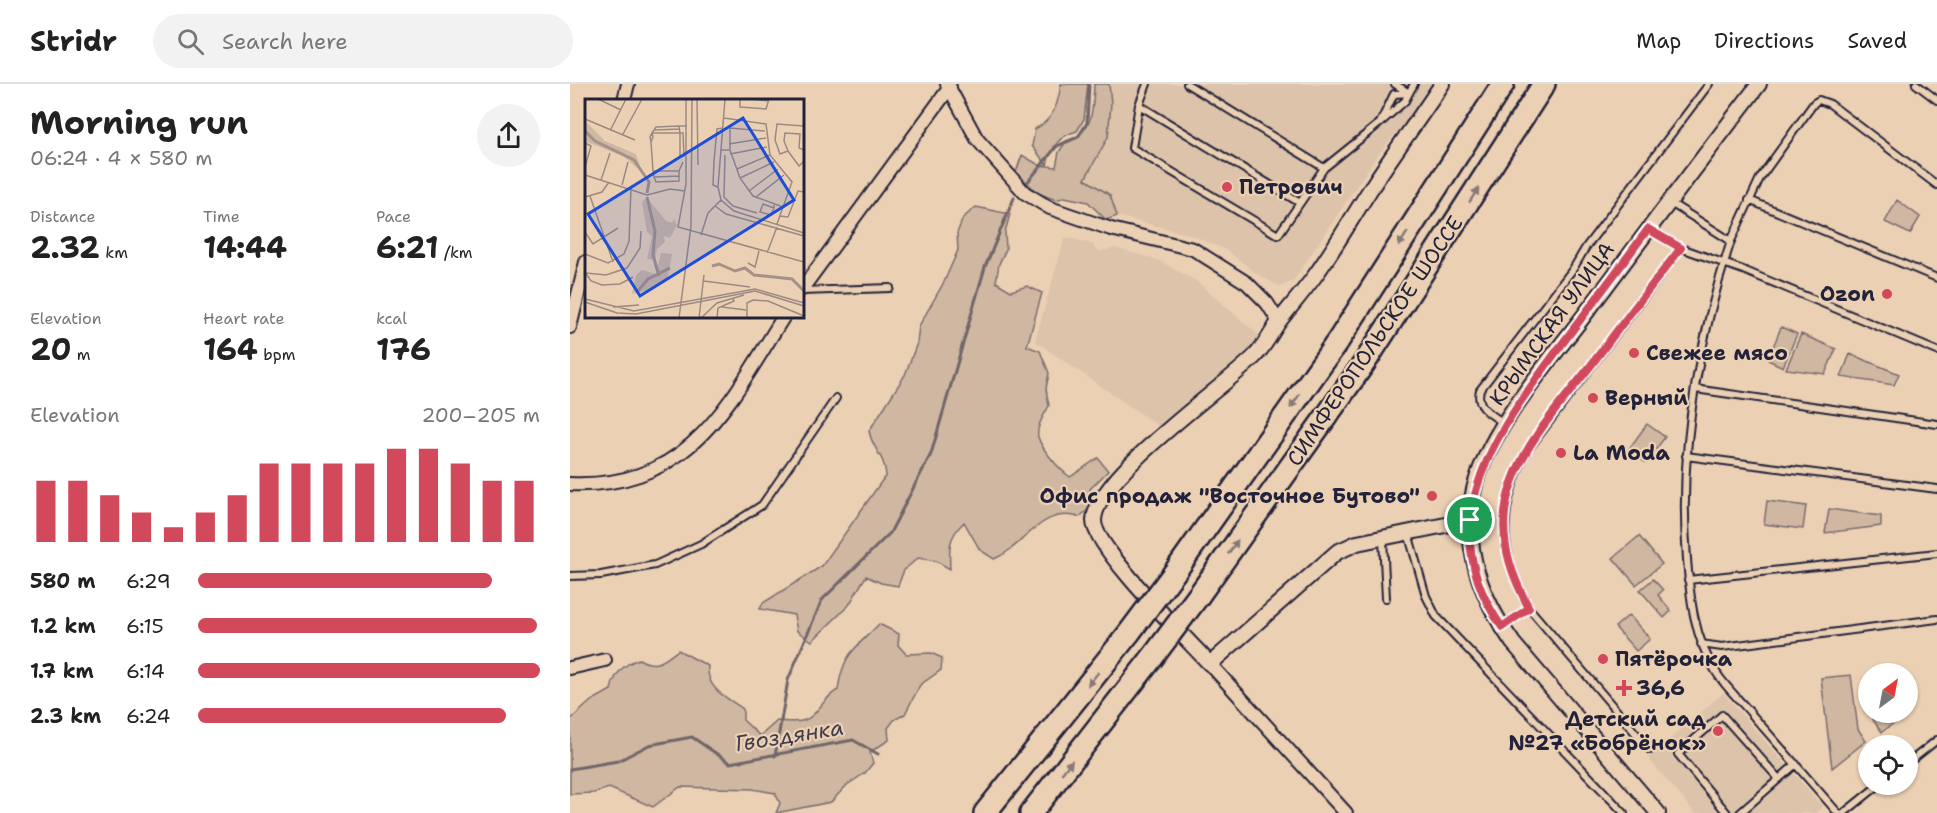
<!DOCTYPE html>
<meta charset="utf-8">
<style>
body{margin:0;font-family:"Shantell Sans",sans-serif;background:#f2f2f2;color:#222;height:100vh;display:flex;flex-direction:column;font-size:22px;white-space:nowrap}
*{box-sizing:border-box;margin:0}
p{font-size:20px;color:#767676}
.icon{flex:none;width:33px;height:33px;fill:none;stroke:currentColor;stroke-width:2;stroke-linecap:round;stroke-linejoin:round}
.map{position:relative;flex:1;overflow:hidden}
.panel{display:flex;flex-direction:column;background:#fff;width:570px}
.panel>*{flex:none}
.needle{width:39px;rotate:32deg}
.tools{position:absolute;left:1288px;top:579px;display:grid;gap:12px}
.tools a{display:grid;place-items:center;width:60px;height:60px;border-radius:50%;background:#fff;box-shadow:0 2px 4px #0004;font-size:30px}
.pin{position:absolute;display:grid;place-items:center;width:51px;height:51px;color:#fff;margin:-26px;border:3px solid #fff;border-radius:50%;box-shadow:0 2px 6px #0007}
.round{display:grid;place-items:center;flex:none;width:63px;height:63px;border-radius:32px;background:#f2f2f2}
.head{display:flex;align-items:center;justify-content:space-between;height:102px;padding:0 30px}
h1{font-size:33px;font-weight:700;line-height:45px}
.stats{display:grid;grid-template-columns:repeat(3,1fr);gap:9px;height:102px;padding:6px 30px}
.stats div{display:grid;align-content:center}
.stats b{font-size:30px;font-weight:700}
.stats small{font-size:16px;font-weight:400}
.stats p{font-size:16px}
.chart{height:168px;padding:12px 30px}
.chart p{display:flex;justify-content:space-between}
.chart svg{width:100%;height:108px;margin-top:6px;stroke:#d1495b;stroke-width:6}
ul{padding:0 30px;list-style:none;font-size:20px}
li{display:grid;grid-template-columns:96px 72px 1fr;align-items:center;height:45px}
li i{height:15px;border-radius:8px;background:#d1495b}
header{display:flex;align-items:center;gap:36px;box-sizing:border-box;height:84px;padding:0 30px;background:#fff;border-bottom:2px solid #e0e0e0}
header strong{font-size:28px}
nav{display:flex;gap:33px;margin-inline-start:auto;font-size:21px}
.search{width:420px;height:54px;background:#f2f2f2;display:flex;align-items:center;gap:15px;box-sizing:border-box;padding:0 21px;border-radius:33px;color:#767676;font-size:22px}
main{display:flex;flex:1;min-height:0}
.map>svg:first-child{display:block}
.built{fill:#ddc3aa}
.green{fill:#cfb7a2;stroke:#786c6e;stroke-width:1.5}
.lines{fill:none;stroke-linecap:round;stroke-linejoin:round}
.stream{stroke:#706569;stroke-width:3}
.service-casing{stroke:#22223b;stroke-width:10}
.minor-casing{stroke:#22223b;stroke-width:16}
.tertiary-casing{stroke:#22223b;stroke-width:18}
.motorway-casing{stroke:#22223b;stroke-width:26}
.service{stroke:#ecd0b3;stroke-width:6}
.minor{stroke:#ecd0b3;stroke-width:12}
.tertiary{stroke:#ecd0b3;stroke-width:14}
.motorway{stroke:#ecd0b3;stroke-width:21}
.motorway-bridge-casing{stroke:#22223b;stroke-width:26;stroke-linecap:butt}
.motorway-bridge{stroke:#ecd0b3;stroke-width:21}
.oneway{fill:#877977}
.route-casing{stroke:#fff;stroke-width:12}
.route{stroke:#d1495b;stroke-width:8}
.poi-dot{fill:#d1495b;stroke:#ecd0b3;stroke-width:2}
.labels{text-anchor:middle;stroke-width:4.5;stroke-linejoin:round;paint-order:stroke}
.poi-label{font-size:21px;font-weight:bold;fill:#22223b;stroke:#ecd0b3;text-anchor:start}
.street-label{font-size:21px;fill:#22223b;stroke:#ecd0b3}
.water-label{font-size:22px;font-style:italic;fill:#423e4e;stroke:#ecd0b3}
.inset-river{fill:none;stroke:#a49288;stroke-width:3}
.inset-road{fill:none;stroke:#9b8a83;stroke-width:1.5}
.view{fill:#1d4ed8;fill-opacity:0.15;stroke:#1d4ed8;stroke-width:3}
.inset-edge{fill:none;stroke:#22223b;stroke-width:3}
</style>
<header>
<strong>Stridr</strong>
<div class="search"><svg class="icon" aria-label="search" viewBox="0 0 24 24"><circle cx="10" cy="10" r="6"/><path d="M15 15l6 6"/></svg>Search here</div>
<nav><a>Map</a><a>Directions</a><a>Saved</a></nav>
</header>
<main>
<section class="panel">
<div class="head"><div><h1>Morning run</h1><p>06:24 · 4 × 580 m</p></div><a class="round"><svg class="icon" aria-label="share" viewBox="0 0 24 24"><path d="M12 15V3M7 8l5-5 5 5M5 13v7h14v-7"/></svg></a></div>
<div class="stats">
<div><p>Distance</p><b>2.32<small> km</small></b></div>
<div><p>Time</p><b>14:44</b></div>
<div><p>Pace</p><b>6:21<small> /km</small></b></div>
</div>
<div class="stats">
<div><p>Elevation</p><b>20<small> m</small></b></div>
<div><p>Heart rate</p><b>164<small> bpm</small></b></div>
<div><p>kcal</p><b>176</b></div>
</div>
<div class="chart"><p><span>Elevation</span>200–205 m</p>
<svg viewBox="0 0 160 44" preserveAspectRatio="none"><path d="M5 44V19M15 44V19M25 44V25M35 44V32M45 44V38M55 44V32M65 44V25M75 44V12M85 44V12M95 44V12M105 44V12M115 44V6M125 44V6M135 44V12M145 44V19M155 44V19"/></svg>
</div>
<ul>
<li><b>580 m</b>6:29<i style="width:86%"></i></li>
<li><b>1.2 km</b>6:15<i style="width:99%"></i></li>
<li><b>1.7 km</b>6:14<i style="width:100%"></i></li>
<li><b>2.3 km</b>6:24<i style="width:90%"></i></li>
</ul>
</section>
<div class="map">
<svg width="1367" height="729" viewBox="0 0 1367 729">
<rect width="100%" height="100%" fill="#ecd0b3"/>
<filter id="ink" filterUnits="userSpaceOnUse"><feTurbulence type="fractalNoise" baseFrequency=".0167" numOctaves="2"/><feDisplacementMap in="SourceGraphic" scale="12" xChannelSelector="R" yChannelSelector="G"/><feConvolveMatrix kernelMatrix="1 2 1 2 8 2 1 2 1" color-interpolation-filters="sRGB"/></filter>
<g filter="url(#ink)">
<path class="built" d="M539,0H861L847,24L807,72L723,197L710,203L687,190L656,166L624,152L547,132L540,111L515,95L538,53L541,19Z
M495,153L523,160L525,165L530,167L545,164L588,176L626,197L691,253L593,345L465,257Z
M1153,609L1253,723L1246,729H1125L1078,674Z"/>
<path class="green" d="M491,0H518L514,35L507,47C489,52 481,63 477,81L462,62L465,45C484,35 488,20 491,0Z
M524,0H539L541,19L538,53L515,95L540,111L547,132L536,136L518,118L495,113L486,116L468,109L446,88L452,71L469,81L486,83L489,68L496,57C524,49 523,25 524,0Z
M1327,116L1350,133L1340,150L1315,138Z
M406,123L440,130L435,148L436,165L429,180L426,198L441,207L457,202L472,209L457,262L470,267L479,289L476,305L479,322C474,331 466,342 468,353C472,366 490,386 500,393L528,374L538,387L520,405L523,422L509,433C470,422 456,462 424,475L410,466L394,438C378,454 379,463 380,485L366,477L348,474L334,486L328,502L311,499L296,492L279,521L242,557L227,547L224,531L190,525L193,519L252,482L316,391C314,370 303,367 299,347L335,291L347,259L349,242L374,198L388,166L387,149L393,134Z
M1211,243L1227,250L1213,283L1198,276Z
M1231,250L1266,265L1255,290L1216,285Z
M1280,270L1329,290L1324,301L1271,293Z
M1077,340L1095,353L1076,379L1058,366Z
M1197,417L1236,422L1233,445L1194,440Z
M1259,425L1311,432V442L1255,449Z
M1069,452L1092,480L1066,501L1043,474Z
M1083,495L1093,506L1088,511L1101,527L1094,534L1070,506Z
M1059,531L1080,555L1066,567L1045,543Z
M309,540L329,550L328,561L336,570L361,569L372,574L371,586L350,601L335,630L324,636L318,644L319,656L300,668L303,679L295,689L277,701L261,718L206,729L210,719L205,709L182,705L110,703L83,723L39,704L24,709L0,710V636L21,617L41,606C44,590 54,580 69,575C86,585 94,577 108,566L138,582C136,605 156,613 173,625V636L190,652L207,637C214,637 224,639 232,637C247,634 253,613 268,606C273,569 285,565 309,540Z
M1281,591L1288,645L1296,657L1262,684L1251,594Z
M1302,629V628L1337,629L1312,648L1303,636Z"/>
<g class="lines">
<path class="stream" d="M456,100L487,62L508,53L517,39L519,0
M205,672L218,596L252,516L320,449L361,370L415,183L444,114
M0,685L48,677L79,661L122,653L160,679L283,656L308,670"/>
<g class="service-casing">
<path id="service" d="M577,0L569,21L730,119L754,84
M617,0L754,84L810,39
M825,0L839,9L844,0
M1346,0L1367,16
M839,9L835,17L810,39L824,10Z
M569,21L562,64L708,151L730,119
M1179,116L1367,194
M1099,118L1161,157C1128,259 1108,368 1117,475C1120,514 1124,554 1146,588C1156,604 1172,618 1184,633C1212,665 1240,697 1268,729
M1079,145L1111,164L1173,186L1367,267
M1161,157L1190,94L1244,19L1249,16L1260,20L1367,101
M232,207L320,204
M1125,305L1367,340
M934,339C922,331 905,323 910,306L1003,185L1016,163L1139,0
M1116,372L1367,405
M838,449L856,512L866,532L1054,729
M813,455L816,514
M0,492L31,491L85,481L131,460L192,421L266,314
M1118,496L1367,469
M933,542L959,524
M1131,560L1152,563L1367,535
M1080,666L959,524C928,468 928,424 957,367L1111,164
M1338,679L1367,656
M1157,729L1108,670L1152,631L1209,695
M1170,729L1226,680
M1274,729L1310,700"/>
</g>
<g class="minor-casing">
<path id="minor" d="M377,0L407,55L455,109L480,124L541,145L623,165L677,199L697,219L709,238
M54,16L58,0
M232,205L380,3
M0,243L16,178
M0,400C120,405 158,321 214,232
M640,580L776,729
M0,584L35,576"/>
</g>
<g class="tertiary-casing">
<path id="tertiary" d="M872,0C848,37 821,72 798,109C780,137 763,167 744,193C733,208 721,222 710,236C701,249 695,262 684,273C652,305 524,394 524,437C524,464 618,556 640,580L767,468L787,459L900,436
M1088,729L943,559C911,513 893,467 903,410C914,352 977,280 1013,233C1071,155 1130,77 1189,0"/>
</g>
<g class="motorway-casing">
<path id="motorway" d="M607,485L768,257L933,0
M629,511L795,278L974,0
M415,729L559,549
M461,729L582,574"/>
</g>
<use href="#service" class="service"/>
<use href="#minor" class="minor"/>
<use href="#tertiary" class="tertiary"/>
<use href="#motorway" class="motorway"/>
<g class="motorway-bridge-casing">
<path id="motorway-bridge" d="M559,549L607,485
M582,574L629,511"/>
</g>
<use href="#motorway-bridge" class="motorway-bridge"/>
</g>
<defs><path id="oneway-solid" d="M-6-.8H1V-3.2L6.5 0L1 3.2V.8H-6Z" transform="scale(1.5)"/></defs>
<g class="oneway">
<use href="#oneway-solid" transform="translate(904 111) rotate(-57)"/>
<use href="#oneway-solid" transform="translate(833 155) rotate(123)"/>
<use href="#oneway-solid" transform="translate(725 317) rotate(125)"/>
<use href="#oneway-solid" transform="translate(663 463) rotate(-55)"/>
<use href="#oneway-solid" transform="translate(523 595) rotate(128)"/>
<use href="#oneway-solid" transform="translate(497 683) rotate(-52)"/>
</g>
</g>
<g class="lines" filter="url(#ink)">
<g class="route-casing">
<path id="route" d="M1078,145L1111,164C1081,202 1051,241 1022,280C988,324 942,370 935,428C931,463 943,494 959,524L932,543C860,441 923,353 986,268C1017,227 1048,186 1078,145Z"/>
</g>
<use href="#route" class="route"/>
</g>
<g class="poi-dot">
<circle cx="657" cy="103" r="6"/>
<circle cx="1317" cy="210" r="6"/>
<circle cx="1064" cy="269" r="6"/>
<circle cx="1023" cy="314" r="6"/>
<circle cx="991" cy="369" r="6"/>
<circle cx="862" cy="412" r="6"/>
<circle cx="1033" cy="575" r="6"/>
<path d="M1051 595h6v6h6v6h-6v6h-6v-6h-6v-6h6z"/>
<circle cx="1148" cy="647" r="6"/>
</g>
<g class="labels">
<g class="poi-label">
<text x="669" y="110">Петрович</text>
<text x="1305" y="217" text-anchor="end">Ozon</text>
<text x="1076" y="276">Свежее мясо</text>
<text x="1035" y="321">Верный</text>
<text x="1003" y="376">La Moda</text>
<text x="850" y="419" text-anchor="end">Офис продаж "Восточное Бутово"</text>
<text x="1045" y="582">Пятёрочка</text>
<text x="1066" y="611">36,6</text>
<text x="1136" y="642" text-anchor="end">Детский сад<tspan x="1136" dy="24">№27 «Бобрёнок»</tspan></text>
</g>
<g class="street-label">
<text transform="translate(982 240) rotate(-54)" y="7">КРЫМСКАЯ УЛИЦА</text>
<text transform="translate(805 257) rotate(-56)" y="7">СИМФЕРОПОЛЬСКОЕ ШОССЕ</text>
</g>
<g class="water-label">
<text transform="translate(219 651) rotate(-9)" y="8">Гвоздянка</text>
</g>
</g>
<g transform="translate(15 15)">
<rect width="219" height="219" fill="#ecd0b3"/>
<path d="M0,22L20,42L51,55L57,73L38,57L2,43ZM62,99L81,122L87,124L89,120L92,126L85,139L79,137L80,143L72,150L70,161L62,160L67,137L62,133L57,103ZM76,154L87,155L83,178L64,191L47,195L51,176L57,171L71,175Z" fill="#cfb7a2"/>
<path class="inset-river" d="M0,32L10,42L49,61L64,83L62,94M62,98L70,132L68,156L74,177M127,167L134,165L150,172L160,169L169,176L207,180L219,192M52,193L63,180L85,169"/>
<path class="inset-road" d="M13,0L36,11M101,0V85L93,128L219,163M112,0L113,66M140,0L133,88L136,101L149,112L219,134M155,0V8L181,10L184,0M165,0L184,2M139,19L181,25L185,56L207,83L192,125M0,20L50,41M94,27L95,34V57H99L98,34H67L71,28L94,27H102M219,27L192,25L190,41L195,55L203,52L214,67L219,62M26,30L41,0M70,31L95,30M67,34L68,38L66,43L65,38ZM38,35L57,0M66,43L68,72H94L98,63M0,44L6,47L0,68M144,45L181,39M136,51H145L155,79L168,97L198,108M145,51V29L180,32M203,52L199,42L200,34L215,35L214,49L219,51M145,55L182,48M140,56L139,98L148,107L172,114M152,70L185,56M68,72L69,78L94,77V72M0,76L62,96L85,90L100,92M69,78L71,83L94,82V77M155,79L189,63M16,81L25,54M37,86L43,63M133,88L128,86L129,62L132,30L138,29M164,92L193,70M5,97L28,163M0,98L17,93L24,83M171,98L199,76M130,107L141,115L219,137M189,109L178,105L175,113L186,116L189,109V106M195,117L203,118L213,92L219,93M0,133L8,145L33,129M116,136L123,114L136,101M182,154L192,128M0,155L23,164L39,155L44,142L46,89M163,164L170,168L174,152M0,173L6,182L17,186L35,185L48,178M1,174L21,176L42,169L55,149L56,132M119,182L165,188M0,200L49,212L170,190L219,204M0,203L32,214L51,215L170,192L219,207M28,208L54,206M137,208L161,211M94,219L106,127L107,0M114,219L119,176M116,219L132,204L159,196M132,219L133,209L149,202L148,199M162,219V204L168,201L183,202L219,217"/>
<path class="view" d="M158,19L209,101L55,197L3,115Z"/>
<rect width="219" height="219" class="inset-edge"/>
</g>
</svg>
<div class="tools">
<a><svg class="needle" viewBox="-14 -14 28 28"><path d="M0-13l5 13h-10z" fill="#e53935"/><path d="M0 13l5-13h-10z" fill="#767676"/></svg></a>
<a><svg class="icon" aria-label="locate" viewBox="0 0 24 24"><circle cx="12" cy="12" r="6"/><path d="M12 2v4M12 18v4M2 12h4M18 12h4"/></svg></a>
</div>
<div class="pin" style="left:900px;top:436px;background:#1e9e55"><svg class="icon" aria-label="arrive" viewBox="0 0 24 24"><path d="M6 21V4h12l-3 4 3 4H6"/></svg></div>
</div>
</main>
